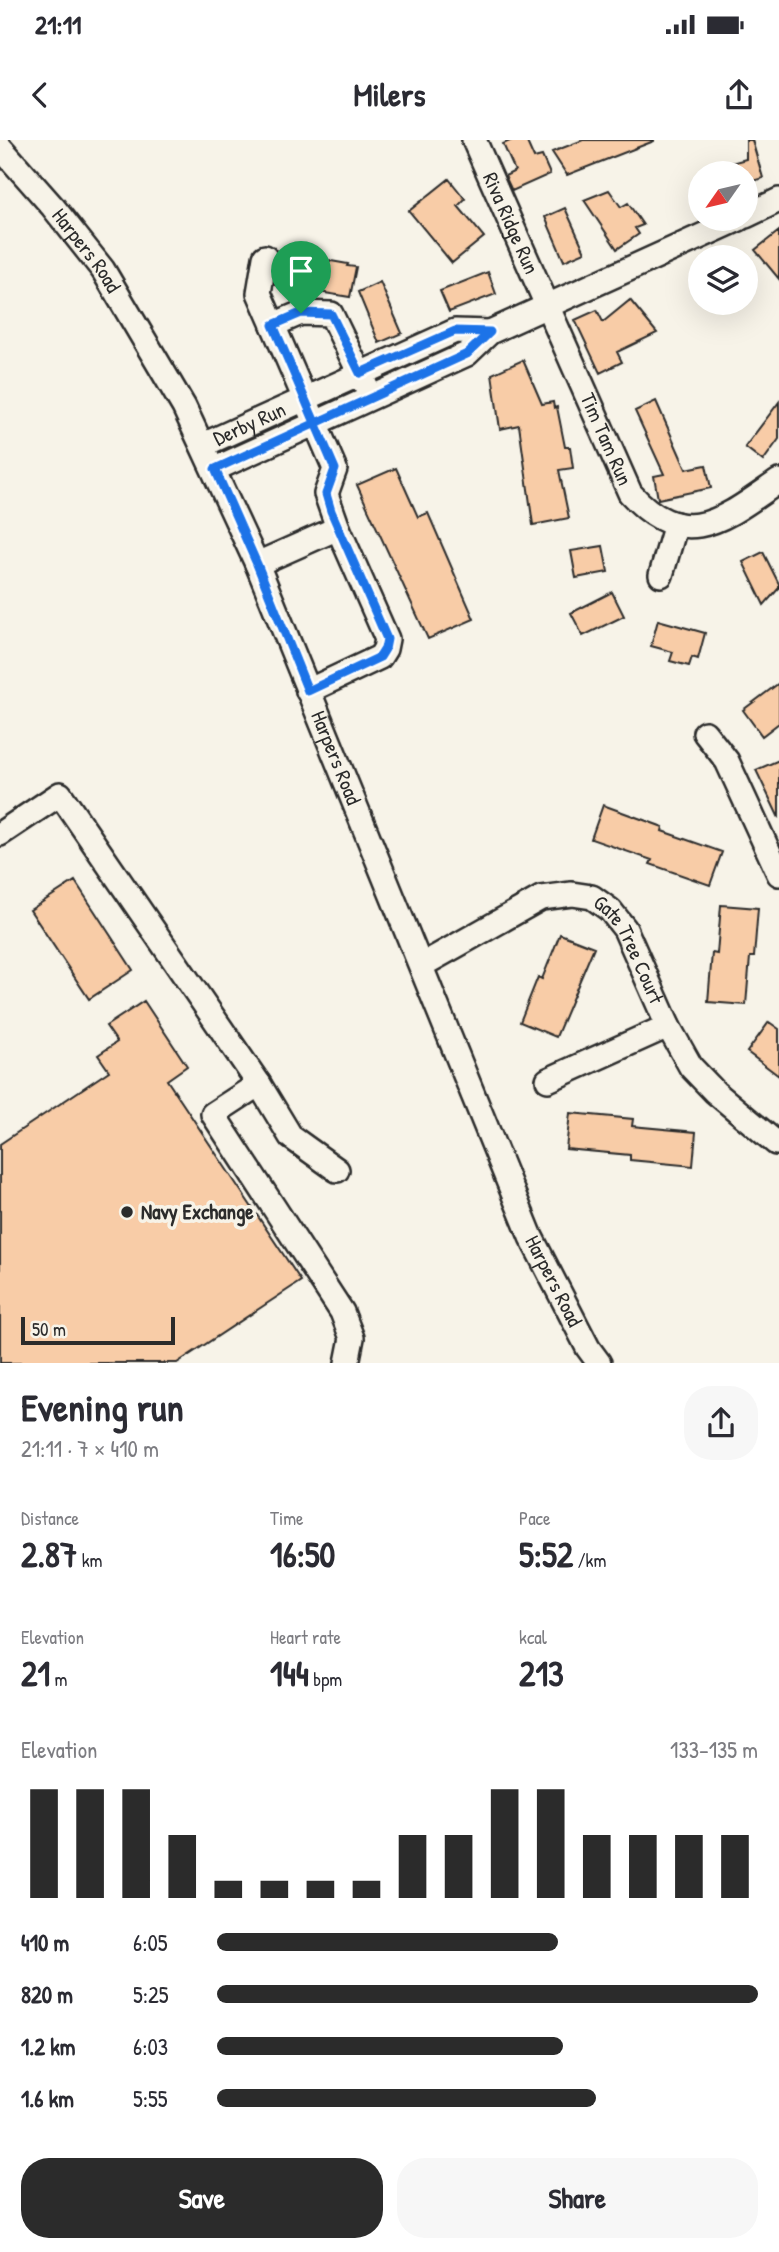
<!DOCTYPE html>
<meta charset="utf-8">
<style>
body{margin:0;font-family:"Patrick Hand",sans-serif;background:#f7f7f7;color:#2b2b33;height:100vh;display:flex;flex-direction:column;font-size:26px;white-space:nowrap}
*{box-sizing:border-box;margin:0}
p{font-size:23px;color:#7c7c81}
.icon{flex:none;width:38px;height:38px;fill:none;stroke:currentColor;stroke-width:2;stroke-linecap:round;stroke-linejoin:round}
.map{position:relative;height:1223px;overflow:hidden}
.side{display:flex;flex-direction:column;background:#fff;flex:1}
.side>*{flex:none}
.needle{width:46px;rotate:236deg}
.fabs{position:absolute;left:688px;top:21px;display:grid;gap:14px}
.fabs a{display:grid;place-items:center;width:70px;height:70px;border-radius:50%;background:#fff;box-shadow:0 7px 28px #0002;font-size:35px}
.scale{position:absolute;left:21px;bottom:18px;width:154px;box-sizing:border-box;padding-left:7px;border:4px solid #2b2b2b;border-top:0;font-size:19px;line-height:24px;white-space:nowrap;color:#2b2b2b;-webkit-text-stroke:5px #f7f3e8;paint-order:stroke}
.pin{position:absolute;display:grid;place-items:center;width:60px;height:60px;color:#fff;margin:-72px -30px;border-radius:50% 50% 50% 0;rotate:-45deg;box-shadow:0 0 7px #0007}
.pin .icon{rotate:45deg}
.round{display:grid;place-items:center;flex:none;width:74px;height:74px;border-radius:28px;background:#f7f7f7}
.head{display:flex;align-items:center;justify-content:space-between;height:119px;padding:0 21px}
h1{font-size:38px;font-weight:800;line-height:52px}
.metrics{display:grid;grid-template-columns:repeat(3,1fr);gap:10px;height:119px;padding:7px 21px}
.metrics div{display:grid;align-content:center}
.metrics b{font-size:35px;font-weight:800}
.metrics small{font-size:19px;font-weight:400}
.metrics p{font-size:19px}
.chart{height:196px;padding:14px 21px}
.chart p{display:flex;justify-content:space-between}
.chart svg{width:100%;height:126px;margin-top:7px;stroke:#2b2b2b;stroke-width:6}
.action{display:flex;gap:14px;margin-top:auto;padding:14px 21px}
.action a{flex:1;height:80px;border-radius:28px;background:#2b2b2b;color:#fff;font-size:28px;font-weight:800;line-height:80px;text-align:center}
.action a+a{background:#f7f7f7;color:#2b2b33}
ul{padding:0 21px;list-style:none;font-size:23px}
li{display:grid;grid-template-columns:112px 84px 1fr;align-items:center;height:52px}
li i{height:18px;border-radius:9px;background:#2b2b2b}
.status{display:flex;justify-content:space-between;align-items:center;height:49px;padding:0 35px;background:#fff;direction:ltr}
.status svg{height:19px;fill:currentColor}
header{display:flex;justify-content:space-between;align-items:center;height:91px;padding:0 21px;background:#fff;font-size:32px;font-weight:800}
.map>svg:first-child{display:block}
.building{fill:#f8cca7;stroke:#2b2b2b;stroke-width:2}
.lines{fill:none;stroke-linecap:round;stroke-linejoin:round}
.minor-casing{stroke:#2b2b2b;stroke-width:28}
.minor{stroke:#f7f3e8;stroke-width:23}
.route-casing{stroke:#fff;stroke-width:14}
.route{stroke:#1a73e8;stroke-width:9}
.poi-dot{fill:#2b2b2b;stroke:#f7f3e8;stroke-width:2.5}
.labels{text-anchor:middle;stroke-width:7;stroke-linejoin:round;paint-order:stroke}
.street-label{font-size:21px;fill:#2b2b2b;stroke:#f7f3e8}
.poi-label{font-size:21px;font-weight:bold;fill:#2b2b2b;stroke:#f7f3e8;text-anchor:start}
</style>
<div class="status"><b>21:11</b><svg viewBox="0 0 49 12"><path d="M0 12V9h3v3zM5 12V6h3v6zM10 12V3h3v9zM15 12V0h3v12zM26 1h20v11H26zM47 4h2v5h-2z"/></svg></div>
<header><svg class="icon" aria-label="back" viewBox="0 0 24 24"><path d="M15 5l-7 7 7 7"/></svg>Milers<svg class="icon" aria-label="share" viewBox="0 0 24 24"><path d="M12 15V3M7 8l5-5 5 5M5 13v7h14v-7"/></svg></header>
<div class="map">
<svg width="779" height="1223" viewBox="0 0 779 1223">
<rect width="100%" height="100%" fill="#f7f3e8"/>
<filter id="ink" filterUnits="userSpaceOnUse"><feTurbulence type="fractalNoise" baseFrequency=".0143" numOctaves="2"/><feDisplacementMap in="SourceGraphic" scale="14" xChannelSelector="R" yChannelSelector="G"/><feConvolveMatrix kernelMatrix="1 2 1 2 8 2 1 2 1" color-interpolation-filters="sRGB"/></filter>
<g filter="url(#ink)">
<path class="building" d="M512,0H526L534,18L542,16L550,34L512,51L505,36L515,31L503,4Z
M583,0H654V1L567,35L552,12Z
M746,0H752L763,38L746,43V33H713V28L746,19Z
M449,39L465,59L458,66L484,97L452,123L409,71Z
M609,50L621,67L628,63L643,85L635,88L639,94L617,109L584,60Z
M565,68L585,112L564,121L545,77Z
M779,91V139L755,110Z
M280,112L348,124L347,126L356,127L350,157L275,145Z
M488,132L496,154L449,172L440,151Z
M380,142L402,193L379,203L358,152Z
M630,160L657,193L617,212L622,222L600,233L575,180L597,170L603,182Z
M523,220L542,264L553,262L554,268L557,267L565,307H570L573,328L559,330L569,378L533,385L519,285L500,289L492,234Z
M656,261L686,329L706,325L711,348L658,359L654,336L664,334L635,271Z
M779,262V299L763,321L745,307Z
M396,328L418,377L428,373L474,479L428,499L357,345Z
M603,406L608,432L576,438L571,411Z
M763,412L779,444V448L764,465L743,422Z
M612,452L624,476L583,496L571,473Z
M658,480L705,493L698,519L692,517L689,526L670,521L673,512L651,506Z
M779,543V583L762,596L743,570Z
M779,620V678L756,630Z
M603,665L663,687L662,691L722,712L710,745L650,724L652,720L591,699Z
M75,741L133,830L89,859L30,770Z
M721,765L758,768L754,817H750L746,865L708,862L712,813L717,814Z
M560,794L594,807L556,897L520,882L538,837L542,839Z
M144,861L187,926L167,940L301,1141L177,1223H0V1004L109,931L98,915L117,902L106,886Z
M769,882L779,889V936L747,912Z
M570,973L633,979L632,986L696,992L693,1026L630,1020V1015L566,1009Z"/>
<g class="lines">
<g class="minor-casing">
<g id="minor">
<path id="s1" d="M474,0L630,353C685,414 725,378 779,341"/>
<path id="s2" d="M0,7L53,67L103,130L184,267L257,424L531,1097L588,1208L599,1223"/>
<path d="M746,76L779,60"/>
<path d="M265,117L259,153L273,185"/>
<path id="s3" d="M203,305L455,191L490,192"/>
<path d="M215,329L467,214L490,192L739,79"/>
<path d="M338,388L326,354L335,329L273,185L301,173L331,174L371,257"/>
<path d="M257,424L338,388L387,499L385,509L380,517L308,551"/>
<path d="M661,435L676,384"/>
<path d="M705,593L727,621L779,734"/>
<path d="M0,694L60,654L259,944L291,997L337,1030"/>
<path id="s4" d="M422,825L541,758L572,754L592,757L610,770L625,789L668,886L691,927L715,952L776,1003"/>
<path d="M548,940L668,886"/>
<path d="M259,944L213,974L342,1172L352,1198L347,1223"/>
</g>
</g>
<use href="#minor" class="minor"/>
</g>
</g>
<g class="lines" filter="url(#ink)">
<g class="route-casing">
<path id="route" d="M301,173L273,185L335,329L326,354L331,371L387,499L385,509L380,517L308,551L257,424L215,329L467,214L490,192L455,191L360,233L331,174L301,173"/>
</g>
<use href="#route" class="route"/>
</g>
<circle class="poi-dot" cx="127" cy="1072" r="7"/>
<g class="labels">
<g class="street-label">
<text dy="7" stroke="none"><textPath href="#s1" startOffset="91">Riva Ridge Run</textPath></text>
<text dy="7" stroke="none"><textPath href="#s2" startOffset="135">Harpers Road</textPath></text>
<text dy="7" stroke="none"><textPath href="#s3" startOffset="51">Derby Run</textPath></text>
<text dy="7" stroke="none"><textPath href="#s1" startOffset="327">Tim Tam Run</textPath></text>
<text dy="7" stroke="none"><textPath href="#s2" startOffset="702">Harpers Road</textPath></text>
<text dy="7" stroke="none"><textPath href="#s4" startOffset="254">Gate Tree Court</textPath></text>
<text dy="7" stroke="none"><textPath href="#s2" startOffset="1269">Harpers Road</textPath></text>
</g>
<g class="poi-label">
<text x="141" y="1079">Navy Exchange</text>
</g>
</g>
</svg>
<div class="fabs">
<a><svg class="needle" viewBox="-14 -14 28 28"><path d="M0-13l5 13h-10z" fill="#e53935"/><path d="M0 13l5-13h-10z" fill="#7c7c81"/></svg></a>
<a><svg class="icon" aria-label="layers" viewBox="0 0 24 24"><path d="M12 4l9 5-9 5-9-5zM3 14l9 5 9-5"/></svg></a>
</div>
<div class="scale">50 m</div>
<div class="pin" style="left:301px;top:173px;background:#1e9e55"><svg class="icon" aria-label="arrive" viewBox="0 0 24 24"><path d="M6 21V4h12l-3 4 3 4H6"/></svg></div>
</div>
<section class="side">
<div class="head"><div><h1>Evening run</h1><p>21:11 · 7 × 410 m</p></div><a class="round"><svg class="icon" aria-label="share" viewBox="0 0 24 24"><path d="M12 15V3M7 8l5-5 5 5M5 13v7h14v-7"/></svg></a></div>
<div class="metrics">
<div><p>Distance</p><b>2.87<small> km</small></b></div>
<div><p>Time</p><b>16:50</b></div>
<div><p>Pace</p><b>5:52<small> /km</small></b></div>
</div>
<div class="metrics">
<div><p>Elevation</p><b>21<small> m</small></b></div>
<div><p>Heart rate</p><b>144<small> bpm</small></b></div>
<div><p>kcal</p><b>213</b></div>
</div>
<div class="chart"><p><span>Elevation</span>133–135 m</p>
<svg viewBox="0 0 160 44" preserveAspectRatio="none"><path d="M5 44V6M15 44V6M25 44V6M35 44V22M45 44V38M55 44V38M65 44V38M75 44V38M85 44V22M95 44V22M105 44V6M115 44V6M125 44V22M135 44V22M145 44V22M155 44V22"/></svg>
</div>
<ul>
<li><b>410 m</b>6:05<i style="width:63%"></i></li>
<li><b>820 m</b>5:25<i style="width:100%"></i></li>
<li><b>1.2 km</b>6:03<i style="width:64%"></i></li>
<li><b>1.6 km</b>5:55<i style="width:70%"></i></li>
</ul>
<div class="action"><a>Save</a><a>Share</a></div>
</section>
